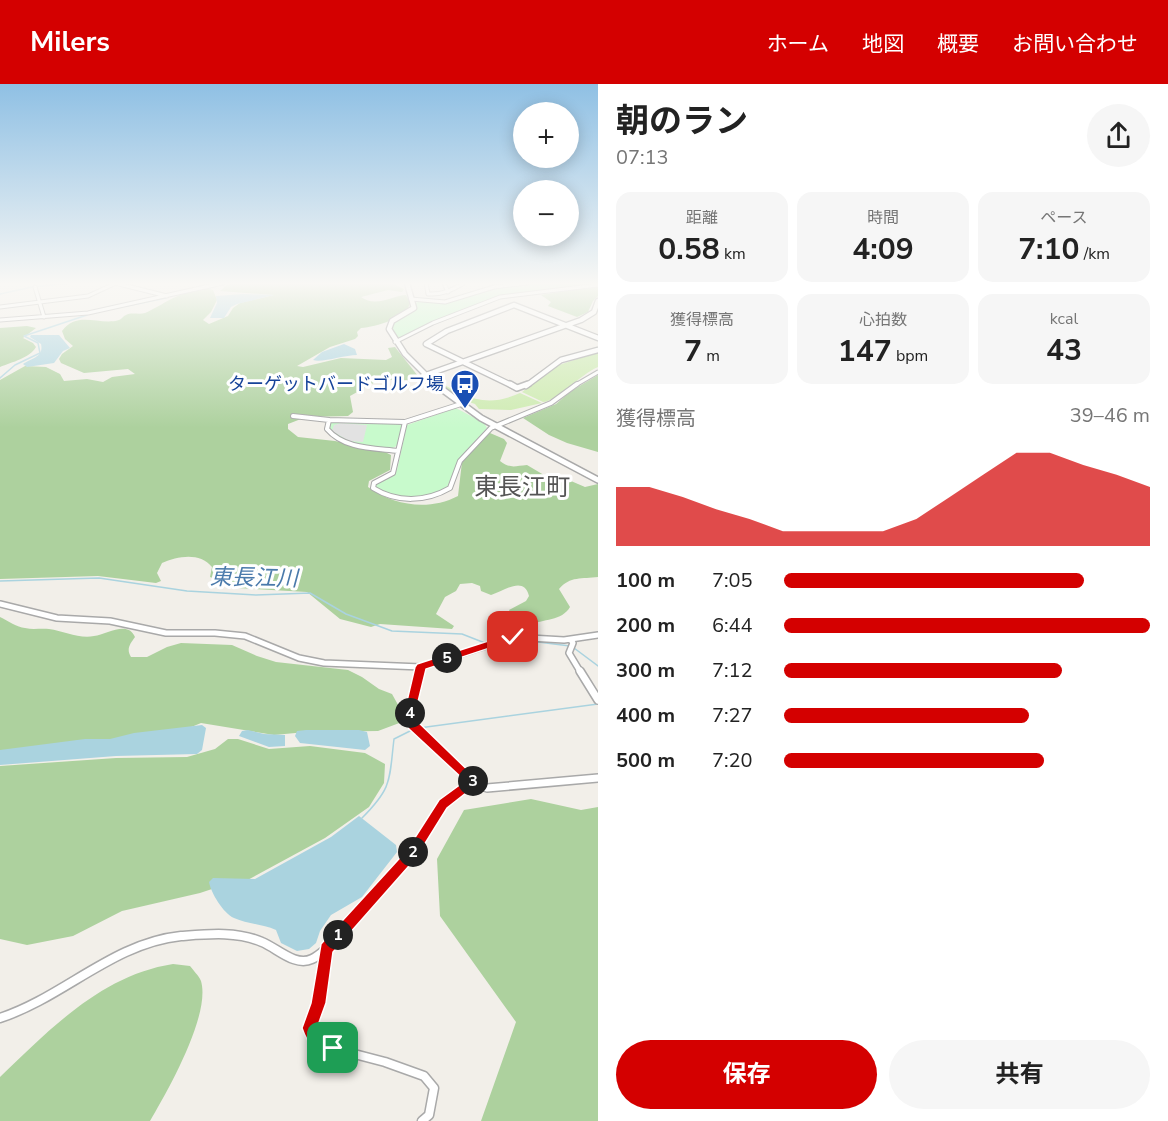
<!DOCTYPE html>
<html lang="ja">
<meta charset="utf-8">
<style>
body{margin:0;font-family:"Nunito Sans","Noto Sans JP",sans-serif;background:#f6f6f6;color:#222;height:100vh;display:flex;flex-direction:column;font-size:22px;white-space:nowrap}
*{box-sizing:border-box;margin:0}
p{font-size:20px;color:#767676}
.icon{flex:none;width:33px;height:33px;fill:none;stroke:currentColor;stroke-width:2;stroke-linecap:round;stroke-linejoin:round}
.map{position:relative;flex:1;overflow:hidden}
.side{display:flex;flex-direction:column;background:#fff;width:570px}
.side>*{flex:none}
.buttons{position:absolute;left:513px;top:18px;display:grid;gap:12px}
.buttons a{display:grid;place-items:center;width:66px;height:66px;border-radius:50%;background:#fff;box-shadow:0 3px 15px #0003;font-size:30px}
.pin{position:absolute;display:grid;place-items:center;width:51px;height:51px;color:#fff;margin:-26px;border-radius:12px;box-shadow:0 3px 9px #0006}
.km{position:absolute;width:30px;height:30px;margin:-15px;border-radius:50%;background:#222;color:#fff;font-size:16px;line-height:30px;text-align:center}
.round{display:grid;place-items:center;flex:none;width:63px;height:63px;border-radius:32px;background:#f6f6f6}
.summary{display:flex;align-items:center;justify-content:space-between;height:102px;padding:0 18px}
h1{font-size:33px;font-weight:700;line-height:45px}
.metrics{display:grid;grid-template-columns:repeat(3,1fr);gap:9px;height:102px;padding:6px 18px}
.metrics div{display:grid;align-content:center;border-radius:15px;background:#f6f6f6;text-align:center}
.metrics b{font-size:30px;font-weight:700}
.metrics small{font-size:16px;font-weight:400}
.metrics p{font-size:16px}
.chart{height:168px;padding:12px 18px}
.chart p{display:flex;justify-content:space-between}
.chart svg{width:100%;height:108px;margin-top:6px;fill:#d40000;opacity:.7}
.primary-button{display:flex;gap:12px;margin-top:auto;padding:12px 18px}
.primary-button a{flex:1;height:69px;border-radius:36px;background:#d40000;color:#fff;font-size:24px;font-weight:700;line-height:69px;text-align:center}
.primary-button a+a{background:#f6f6f6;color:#222}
ul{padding:0 18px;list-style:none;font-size:20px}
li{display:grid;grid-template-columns:96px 72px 1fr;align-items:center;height:45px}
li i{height:15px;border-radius:8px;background:#d40000}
header{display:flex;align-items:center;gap:36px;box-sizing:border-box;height:84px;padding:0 30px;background:#d40000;color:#fff}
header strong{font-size:28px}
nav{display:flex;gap:33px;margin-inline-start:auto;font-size:21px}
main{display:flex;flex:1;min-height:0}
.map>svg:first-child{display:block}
.grass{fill:#cdebb0}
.forest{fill:#add19e}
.park{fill:#c8facc}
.parking{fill:#e2e2e2}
.water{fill:#aad3df}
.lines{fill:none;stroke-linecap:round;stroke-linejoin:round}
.stream{stroke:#aad3df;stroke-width:1.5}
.minor-far4-casing{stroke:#a9a9a9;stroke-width:5}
.minor-far3-casing{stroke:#a9a9a9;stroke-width:6}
.minor-far2-casing{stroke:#a9a9a9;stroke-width:8}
.minor-far1-casing{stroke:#a9a9a9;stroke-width:10}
.minor-casing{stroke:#a9a9a9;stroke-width:11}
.tertiary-far1-casing{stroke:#a9a9a9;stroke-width:7}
.tertiary-casing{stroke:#a9a9a9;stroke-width:8}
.minor-far4{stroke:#fff;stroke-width:3}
.minor-far3{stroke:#fff;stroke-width:4}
.minor-far2{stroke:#fff;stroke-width:5}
.minor-far1{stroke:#fff;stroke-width:7}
.minor{stroke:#fff;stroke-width:8}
.tertiary-far1{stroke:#fff;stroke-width:4.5}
.tertiary{stroke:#fff;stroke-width:5}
.route{fill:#d40000;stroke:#fff;stroke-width:1.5}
.labels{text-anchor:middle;stroke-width:6;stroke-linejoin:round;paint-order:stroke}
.far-transit-label{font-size:18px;fill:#164399;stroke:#fff;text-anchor:end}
.water-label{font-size:22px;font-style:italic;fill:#4a7aab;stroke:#fff}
.quarter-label{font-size:24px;fill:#555;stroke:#fff}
</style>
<header>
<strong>Milers</strong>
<nav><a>ホーム</a><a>地図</a><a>概要</a><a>お問い合わせ</a></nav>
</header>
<main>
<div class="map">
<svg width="598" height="1037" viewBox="0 0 598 1037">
<rect width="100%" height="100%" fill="#f2efe9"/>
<path class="grass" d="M598,268V283C581,290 555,318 543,318L522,308L556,282Z
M433,295C464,311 483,326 520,309L542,319L511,326L479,325L475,320L457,314Z"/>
<path class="forest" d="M246,199H391L404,205L402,208L388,206L361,213C376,224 394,211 406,211L410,219C407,234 376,243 361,244L357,248L358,252L355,255L330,263L297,282L303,283L341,274L386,276L392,273L388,264L395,263L418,292L417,296H379L350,312L353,328L348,332L306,333L288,340V345L298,353L335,357L385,368L391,371L390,386L369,397L368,403C395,422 429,427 458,412L462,378L490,349L504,355L507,359L500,377C510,385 515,382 527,381L549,394L571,397L585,403L598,400V493C582,495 570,492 559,505L570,523C562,537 543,535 529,541L512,533L509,526L526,517L529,512C524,491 504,507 491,511L481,507L480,502L472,499L460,500L456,507L445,513L436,530L454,542L452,545L380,540L371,543L340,535L307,508L238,504L210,493L212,483C200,468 178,472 162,479L157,489L161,497L156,499L98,492L0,495V296L25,282L46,283L60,290L64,297L87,295L103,298L112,293L135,290L128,285L84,289L61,279L59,275L62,270L73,262L65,255L62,247C77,226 100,242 119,236C122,235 123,232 126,231C131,228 139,231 145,229C163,221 191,199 213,206L217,216L211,228L203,236L209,240L228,232L233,224L240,219L274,211L220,207L227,201Z
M598,202V212L593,217L588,228L577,233L548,222L551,218L541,211Z
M27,242L36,244L23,254L33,259L36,263C30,274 12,278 0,283V244Z
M598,291V368L567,359L549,351L523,334L556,320L571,307Z
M0,533C8,537 17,543 25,544C33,546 41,544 49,545C64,547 79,555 94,552C107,550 128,536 135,553C130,560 126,565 131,573H147L167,563L181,559L232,561L257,572L276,578L348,586L362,593L379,605L392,610L402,628V638L378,647L306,648L274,651L201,639L189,644L107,657L0,668Z
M228,655H238L269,665L310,662L365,669L385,680L384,699L369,723L325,754L242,799L227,800L200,809L122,827L73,852L27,861L0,855V682L116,674L187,673L215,665Z
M531,715L581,726L598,723V1037H481L516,938L440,832L437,775L464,726Z
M173,880L190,882C193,886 199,892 201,897C211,931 167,1008 150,1037H0V993C50,945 102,891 173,880Z"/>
<path class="park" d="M534,199L598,200L507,211L427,241L403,254H397L391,245L392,240L416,226V219L419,217L451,218L498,203Z
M456,324L484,339L487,344L458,376L447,404C420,416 402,416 375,404V401L397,386L407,341Z
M336,336L400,340L402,341L398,361L391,365C372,362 341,363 329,345L331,338Z"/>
<path class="parking" d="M341,339L367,341L363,358L349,357L332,347L334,341Z"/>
<path class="water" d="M243,210L274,211L237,220L231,223L224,234H210L217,219L216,212Z
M31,251H59L70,264L63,267L54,279L27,283L23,280C32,274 44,273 41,260L30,253Z
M344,260L355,265L357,271C344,271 322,279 313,276L322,268Z
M202,641L206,644L202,666L197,670L116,672L0,681V666L85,655H110L134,649Z
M248,646L264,650L285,651V662L269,663L239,652L242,647Z
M306,646H359L367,648L370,662L365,666L300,659L295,652L297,647Z
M359,732L396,761L397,768L362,813L331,831L320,847L316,859L309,865L297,867L281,859L276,846C262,840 247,840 234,834C223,829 211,809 209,798L213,794L255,795L331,753Z"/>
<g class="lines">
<path class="stream" d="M208,204L214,202L210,199
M0,210L32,203L73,199
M127,222L166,214
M0,294L15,281L40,269L38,259L24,252L87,231
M0,497L99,494L187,507L256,511L310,509L346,530L392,547L462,550L485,559
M530,557L570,562
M574,564L598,582
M419,644L598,620
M362,734C393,703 389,696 394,655L414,645"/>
<g class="minor-far4-casing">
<path id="minor-far4" d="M115,199L167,212
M426,199L428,210C442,211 452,206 464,199
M444,199L448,208
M35,203L44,233
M411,215L445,218L494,203L527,199
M0,223L88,212L116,199
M0,236L88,229L223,199
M395,258L433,239L500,213L598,201
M574,302L598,288"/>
</g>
<g class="minor-far3-casing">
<path id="minor-far3" d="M293,332L329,336L405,338L461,320
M329,336L327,345C344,365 373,364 398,367
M405,338L393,389L374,399L373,404C397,419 426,418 450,404L460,377L491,344L551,319L577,300"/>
</g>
<g class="minor-far2-casing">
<path id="minor-far2" d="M0,520L57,534L110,537L166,549H215L245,552L299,574L324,579L421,583L513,553L564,556L598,551
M571,556L573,559L569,569L581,589
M420,589L421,583"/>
</g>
<g class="minor-far1-casing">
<path id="minor-far1" d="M420,587L409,634L413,642L473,698L487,704L598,694
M580,587L598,616
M395,788L412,770L443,720L473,698"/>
</g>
<g class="minor-casing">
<path id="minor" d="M326,865L319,919L309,944L313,954L320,961L385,978L424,992L434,1004L429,1031L422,1037
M0,934C64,913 113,859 181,852C208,850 237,847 262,858C277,864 295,883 312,875C332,866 379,806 397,787"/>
</g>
<g class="tertiary-far1-casing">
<path id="tertiary-far1" d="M407,199L414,224L392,237L389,245L405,270L437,302
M423,292L581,236L594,228L598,217
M513,302L426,260L447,247L514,221L598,254
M526,302L561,276L598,266"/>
</g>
<g class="tertiary-casing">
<path id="tertiary" d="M435,300L481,334L598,396
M510,300L517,304L528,300"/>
</g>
<use href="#minor-far4" class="minor-far4"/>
<use href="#minor-far3" class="minor-far3"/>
<use href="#minor-far2" class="minor-far2"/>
<use href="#minor-far1" class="minor-far1"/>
<use href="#minor" class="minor"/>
<use href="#tertiary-far1" class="tertiary-far1"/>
<use href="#tertiary" class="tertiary"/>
</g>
<linearGradient id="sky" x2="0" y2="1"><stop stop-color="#8fc0e4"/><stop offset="0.58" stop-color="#f9f8f5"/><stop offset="1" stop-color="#f9f8f5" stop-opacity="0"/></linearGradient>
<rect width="598" height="344" fill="url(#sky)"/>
<path class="route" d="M513,549L517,550V555L426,585L414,634L480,698L447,724L416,774L333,868L326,919L317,944L325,954L339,959L341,964L339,970L333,972C315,967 308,962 302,944L311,919L321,860L407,766L439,716L465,697L409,645L403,634L415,583L417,580Z"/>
<defs>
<g id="bus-pin" transform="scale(1.5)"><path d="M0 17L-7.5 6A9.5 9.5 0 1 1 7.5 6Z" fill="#1a4fb4" stroke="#fff"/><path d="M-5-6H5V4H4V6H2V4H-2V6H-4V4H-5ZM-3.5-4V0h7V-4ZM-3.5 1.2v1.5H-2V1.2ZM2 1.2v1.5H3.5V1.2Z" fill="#fff"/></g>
</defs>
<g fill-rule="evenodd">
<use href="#bus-pin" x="465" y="300"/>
</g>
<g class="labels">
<g class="far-transit-label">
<text x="444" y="306">ターゲットバードゴルフ場</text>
</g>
<g class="water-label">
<text transform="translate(254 493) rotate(1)" y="8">東長江川</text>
</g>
<g class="quarter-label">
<text x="522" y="411">東長江町</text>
</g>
</g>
</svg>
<div class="buttons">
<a>+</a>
<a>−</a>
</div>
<div class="pin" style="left:333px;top:964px;background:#1e9e55"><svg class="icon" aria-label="arrive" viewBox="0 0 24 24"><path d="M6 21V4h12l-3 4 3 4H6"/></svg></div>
<div class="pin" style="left:513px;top:553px;background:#d93025"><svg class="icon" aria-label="check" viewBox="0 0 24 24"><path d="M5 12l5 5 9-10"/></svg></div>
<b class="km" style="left:338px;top:851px">1</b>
<b class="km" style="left:413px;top:768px">2</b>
<b class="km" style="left:473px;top:697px">3</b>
<b class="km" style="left:410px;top:629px">4</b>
<b class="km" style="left:447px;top:574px">5</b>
</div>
<section class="side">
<div class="summary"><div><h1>朝のラン</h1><p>07:13</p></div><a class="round"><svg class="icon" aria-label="share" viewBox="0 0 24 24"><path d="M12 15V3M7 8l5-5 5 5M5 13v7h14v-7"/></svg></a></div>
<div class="metrics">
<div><p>距離</p><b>0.58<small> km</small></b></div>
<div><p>時間</p><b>4:09</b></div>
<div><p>ペース</p><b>7:10<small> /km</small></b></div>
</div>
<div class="metrics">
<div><p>獲得標高</p><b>7<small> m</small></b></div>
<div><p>心拍数</p><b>147<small> bpm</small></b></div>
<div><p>kcal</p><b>43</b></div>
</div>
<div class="chart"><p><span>獲得標高</span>39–46 m</p>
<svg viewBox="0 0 160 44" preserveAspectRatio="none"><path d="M0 44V20L10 20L20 24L30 29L40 33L50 38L60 38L70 38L80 38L90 33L100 24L110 15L120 6L130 6L140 11L150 15L160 20V44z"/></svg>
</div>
<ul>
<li><b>100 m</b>7:05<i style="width:82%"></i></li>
<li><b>200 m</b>6:44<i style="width:100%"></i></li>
<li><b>300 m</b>7:12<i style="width:76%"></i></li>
<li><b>400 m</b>7:27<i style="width:67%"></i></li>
<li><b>500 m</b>7:20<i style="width:71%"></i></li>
</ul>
<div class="primary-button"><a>保存</a><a>共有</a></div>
</section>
</main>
